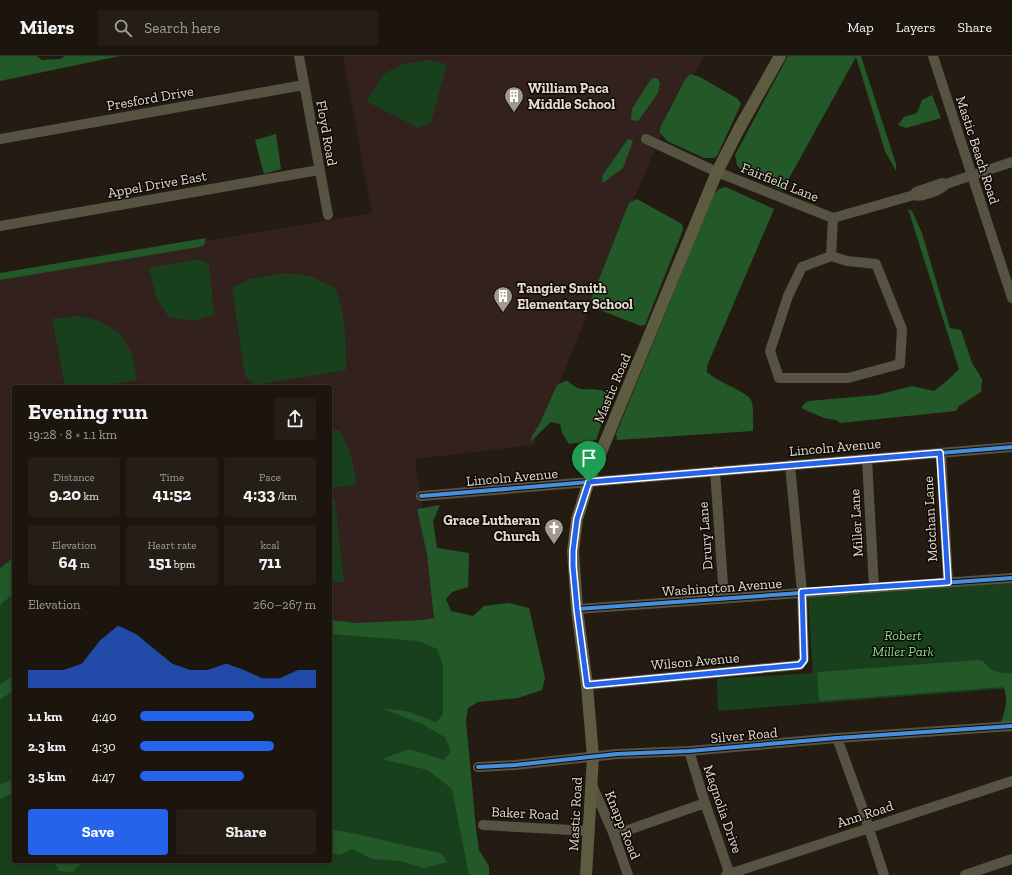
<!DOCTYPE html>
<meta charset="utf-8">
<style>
body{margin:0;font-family:"Zilla Slab",serif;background:#241e17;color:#f1f3f6;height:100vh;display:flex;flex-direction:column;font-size:15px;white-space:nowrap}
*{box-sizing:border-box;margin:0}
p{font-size:13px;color:#a09f9e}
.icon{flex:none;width:22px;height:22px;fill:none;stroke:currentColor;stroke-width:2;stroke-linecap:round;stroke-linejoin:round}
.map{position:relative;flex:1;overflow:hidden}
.sheet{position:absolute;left:12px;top:329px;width:320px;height:478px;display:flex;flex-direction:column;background:#1b150e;border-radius:4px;box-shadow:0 2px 10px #0003,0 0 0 1px #39342e}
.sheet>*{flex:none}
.pin{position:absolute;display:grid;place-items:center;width:34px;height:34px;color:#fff;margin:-41px -17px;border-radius:50% 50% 50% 0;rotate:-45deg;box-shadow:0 0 4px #0007}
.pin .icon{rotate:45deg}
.round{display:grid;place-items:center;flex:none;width:42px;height:42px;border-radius:4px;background:#241e17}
.headline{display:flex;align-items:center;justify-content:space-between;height:68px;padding:0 16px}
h1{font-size:22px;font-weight:700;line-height:30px}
.figures{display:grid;grid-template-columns:repeat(3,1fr);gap:6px;height:68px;padding:4px 16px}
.figures div{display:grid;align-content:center;border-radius:4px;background:#241e17;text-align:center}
.figures b{font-size:17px;font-weight:700}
.figures small{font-size:11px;font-weight:400}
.figures p{font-size:11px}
.chart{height:112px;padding:8px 16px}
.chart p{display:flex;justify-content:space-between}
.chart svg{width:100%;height:72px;margin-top:4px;fill:#2563eb;opacity:.7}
.button{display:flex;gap:8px;margin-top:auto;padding:8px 16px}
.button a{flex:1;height:46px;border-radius:4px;background:#2563eb;color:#fff;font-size:16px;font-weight:700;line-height:46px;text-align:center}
.button a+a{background:#241e17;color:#f1f3f6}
ul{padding:0 16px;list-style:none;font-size:13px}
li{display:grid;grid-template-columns:64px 48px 1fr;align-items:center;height:30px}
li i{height:10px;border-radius:5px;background:#2563eb}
header{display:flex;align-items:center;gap:24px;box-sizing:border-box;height:56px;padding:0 20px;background:#1b150e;border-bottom:1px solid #39342e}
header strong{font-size:19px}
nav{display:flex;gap:22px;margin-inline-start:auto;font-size:14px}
.search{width:280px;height:36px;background:#241e17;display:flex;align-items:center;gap:10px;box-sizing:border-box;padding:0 14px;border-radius:4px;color:#a09f9e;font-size:15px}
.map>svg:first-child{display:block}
.education{fill:#33211d}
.green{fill:#19401c}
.forest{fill:#235929}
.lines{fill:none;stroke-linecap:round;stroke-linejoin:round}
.minor{stroke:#565342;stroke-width:10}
.major{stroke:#5d5c41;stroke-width:12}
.cycleway-casing{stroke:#0e0904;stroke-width:6}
.cycleway{stroke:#468fdf;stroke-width:4}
.route-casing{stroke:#fff;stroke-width:8}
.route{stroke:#2563eb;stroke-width:5}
.labels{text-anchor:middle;stroke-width:3;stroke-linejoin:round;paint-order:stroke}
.poi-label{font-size:14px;font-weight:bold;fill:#e4dbd1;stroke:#0e0904;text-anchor:start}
.street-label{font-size:14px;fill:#e4dbd1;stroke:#0e0904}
.park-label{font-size:14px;font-style:italic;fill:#88de8f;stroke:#0e0904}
</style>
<header>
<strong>Milers</strong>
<div class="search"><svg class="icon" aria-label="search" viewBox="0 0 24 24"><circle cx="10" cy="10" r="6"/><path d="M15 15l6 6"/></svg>Search here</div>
<nav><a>Map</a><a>Layers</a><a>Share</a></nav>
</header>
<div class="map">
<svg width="1012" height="819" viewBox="0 0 1012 819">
<rect width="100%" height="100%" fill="#241c13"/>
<path class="education" d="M343,0H704L658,85L534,389L415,403L442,577L330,565V331H14V505L0,513V219L372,157Z"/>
<path class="green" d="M428,4L447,8L431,66L418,72L366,45L384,18L403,8Z
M199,203L209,209L214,259L194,265L169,261L157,243L149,212Z
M287,217L310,220L335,232C346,259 346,286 346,314L255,329L245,320L232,232L250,223Z
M79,260L100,265L118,276L132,297L137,324C123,326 76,336 65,329L52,263Z
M330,371L340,375L350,395L357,428L330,433Z
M330,440L335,443L344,526H330Z
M14,505V805H330V565L442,577L480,819H0V513Z
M1012,526V632L718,655L717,623L813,617L808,541Z"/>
<path class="forest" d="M0,0H37L42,4L61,3L64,0H120L0,25Z
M788,0H861L896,108V115L885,95L856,1L782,135L742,115L737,109L735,99Z
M690,18L700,21L738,43L741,48L717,100L714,102H704L667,85L660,77V72L686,22Z
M655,22L658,23L660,27L658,37L638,65L631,64L632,53L651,23Z
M932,39L941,62L906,72L898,69L904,61L917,57L922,44Z
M276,78L281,113L264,118L255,84Z
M628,83L633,85L623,112L603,127L602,120Z
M726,131L774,153L707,310V316C717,326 746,335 751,344C754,351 753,368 753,375L617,384L616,378L714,138L719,133Z
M637,143L682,168L683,174L645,269L641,270L592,251L590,246L629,147Z
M908,153L912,155L922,177L950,272L961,274L972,307L982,323L981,336L959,350L956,355L840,367L836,364L824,362L801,352L804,348L808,345L877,339L912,330L934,335L948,324L959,313Z
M206,182L204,189L199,191L0,224V217Z
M565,325H568C581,338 586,331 599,334C602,334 605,336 608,337L609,347L596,384L569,388L562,377L560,368L551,366L530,386L531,382L539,369L557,329Z
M440,449L433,465L437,492L469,497L468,531L452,536L446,543L451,555L473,560L484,550L509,547L529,552L545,622L542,634L518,642L478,646L468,652L466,664L476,773L479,794L489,810V819H469L452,733L428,714L382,703L409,693L444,704L451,695L445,681L422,668L381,652L406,655L436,666L443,659V610L437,593L419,585L330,578V564L357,567L423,564L434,562L427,498L417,453Z
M14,501V537L0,549V512Z
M978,604L983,605C989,615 1000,618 1012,617V666H1001C1005,655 1009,641 1003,631L819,645V643L817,619L819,616Z
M14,618V634L0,644V629Z
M14,723V737L0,743V728Z
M330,773C367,779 404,790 441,797L447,806L424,812L401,805L373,803L352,793L339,799L330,796Z
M54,805H85L72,816L59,815Z"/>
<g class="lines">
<path class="minor" d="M299,0L328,159
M933,0L1012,242
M0,83L304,29
M646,83L717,116L833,162L914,139
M946,128C941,134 921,142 914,139L916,136L942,127L946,128L1012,106
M0,170L319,114
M831,200L847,205L876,208L902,273L900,308L848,322H779L770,295L788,240L802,211Z
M831,200L833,162
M941,397L948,526
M867,403L874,531
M715,415L724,542
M421,440L1012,391
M577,553L1012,522
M587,629L800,609L804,603L802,536L790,409
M837,682L861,748L884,819
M689,695L705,747L730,819
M478,711L515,709L617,698L689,695L837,682L1012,670
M592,729L614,779L628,819
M483,769L589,775
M614,779L705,747
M726,819L1012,725
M965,819L1012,803"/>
<path class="major" d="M586,819L593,701L587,629L577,553L573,495L577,463L589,425L717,116L740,71L780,0"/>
<g class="cycleway-casing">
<path id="cycleway" d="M421,440L1012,391
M577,553L1012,522
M478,711L515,709L617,698L689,695L837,682L1012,670"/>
</g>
<use href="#cycleway" class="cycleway"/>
</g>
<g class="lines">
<g class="route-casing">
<path id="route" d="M940,397L948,526L802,536L804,604L800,609L587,629L577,553L573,510V495L577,463L589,426Z"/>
</g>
<use href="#route" class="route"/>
</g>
<defs>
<g id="building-pin" transform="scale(1)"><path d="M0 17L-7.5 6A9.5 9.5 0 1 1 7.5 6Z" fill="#a1988e" stroke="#0e0904"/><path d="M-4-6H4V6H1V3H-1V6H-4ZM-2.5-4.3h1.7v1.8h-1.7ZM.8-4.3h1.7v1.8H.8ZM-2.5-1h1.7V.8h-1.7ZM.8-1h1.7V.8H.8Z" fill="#fff"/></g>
<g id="church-pin" transform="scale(1)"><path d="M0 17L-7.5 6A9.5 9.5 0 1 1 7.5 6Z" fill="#a1988e" stroke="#0e0904"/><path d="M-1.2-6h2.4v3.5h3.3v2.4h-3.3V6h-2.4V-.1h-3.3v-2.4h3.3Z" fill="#fff"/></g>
</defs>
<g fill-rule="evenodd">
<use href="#building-pin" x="514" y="40"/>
<use href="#building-pin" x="503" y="240"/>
<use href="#church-pin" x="554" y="472"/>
</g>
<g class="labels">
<g class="poi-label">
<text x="528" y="37">William Paca<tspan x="528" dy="16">Middle School</tspan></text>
<text x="517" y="237">Tangier Smith<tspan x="517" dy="16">Elementary School</tspan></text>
<text x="540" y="469" text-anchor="end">Grace Lutheran<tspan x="540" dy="16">Church</tspan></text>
</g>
<g class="street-label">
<text transform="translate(150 42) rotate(-10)" y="5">Presford Drive</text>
<text transform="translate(327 77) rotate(80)" y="5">Floyd Road</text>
<text transform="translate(978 94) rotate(72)" y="5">Mastic Beach Road</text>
<text transform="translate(780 126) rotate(22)" y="5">Fairfield Lane</text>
<text transform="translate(157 128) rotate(-10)" y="5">Appel Drive East</text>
<text transform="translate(612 332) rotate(-67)" y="5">Mastic Road</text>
<text transform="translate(835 391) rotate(-5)" y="5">Lincoln Avenue</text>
<text transform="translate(512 421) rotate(-5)" y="5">Lincoln Avenue</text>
<text transform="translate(930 463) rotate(-93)" y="5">Motchan Lane</text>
<text transform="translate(856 467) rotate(-93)" y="5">Miller Lane</text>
<text transform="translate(705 480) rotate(-94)" y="5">Drury Lane</text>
<text transform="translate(722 531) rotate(-4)" y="5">Washington Avenue</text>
<text transform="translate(695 605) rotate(-5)" y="5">Wilson Avenue</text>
<text transform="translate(744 679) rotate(-5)" y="5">Silver Road</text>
<text transform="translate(723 753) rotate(71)" y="5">Magnolia Drive</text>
<text transform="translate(525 757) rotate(3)" y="5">Baker Road</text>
<text transform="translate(575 758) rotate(-87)" y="5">Mastic Road</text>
<text transform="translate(865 758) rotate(-18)" y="5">Ann Road</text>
<text transform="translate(623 769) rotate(68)" y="5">Knapp Road</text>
</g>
<g class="park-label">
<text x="903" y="584">Robert<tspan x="903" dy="16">Miller Park</tspan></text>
</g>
</g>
</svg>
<div class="pin" style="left:589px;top:426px;background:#1e9e55"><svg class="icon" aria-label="arrive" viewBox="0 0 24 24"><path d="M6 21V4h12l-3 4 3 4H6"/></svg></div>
<section class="sheet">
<div class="headline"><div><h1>Evening run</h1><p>19:28 · 8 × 1.1 km</p></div><a class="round"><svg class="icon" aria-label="share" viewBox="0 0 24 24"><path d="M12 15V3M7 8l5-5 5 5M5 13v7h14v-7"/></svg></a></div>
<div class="figures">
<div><p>Distance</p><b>9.20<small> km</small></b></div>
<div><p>Time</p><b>41:52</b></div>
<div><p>Pace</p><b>4:33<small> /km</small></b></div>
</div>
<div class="figures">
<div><p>Elevation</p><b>64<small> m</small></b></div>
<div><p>Heart rate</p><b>151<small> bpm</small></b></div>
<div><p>kcal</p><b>711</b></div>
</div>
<div class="chart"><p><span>Elevation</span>260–267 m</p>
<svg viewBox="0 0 160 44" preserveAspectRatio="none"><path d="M0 44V33L10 33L20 33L30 29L40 15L50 6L60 11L70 20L80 29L90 33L100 33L110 29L120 33L130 38L140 38L150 33L160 33V44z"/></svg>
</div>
<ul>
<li><b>1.1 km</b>4:40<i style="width:65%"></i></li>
<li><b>2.3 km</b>4:30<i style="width:76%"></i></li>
<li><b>3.5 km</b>4:47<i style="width:59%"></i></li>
</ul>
<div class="button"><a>Save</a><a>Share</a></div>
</section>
</div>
